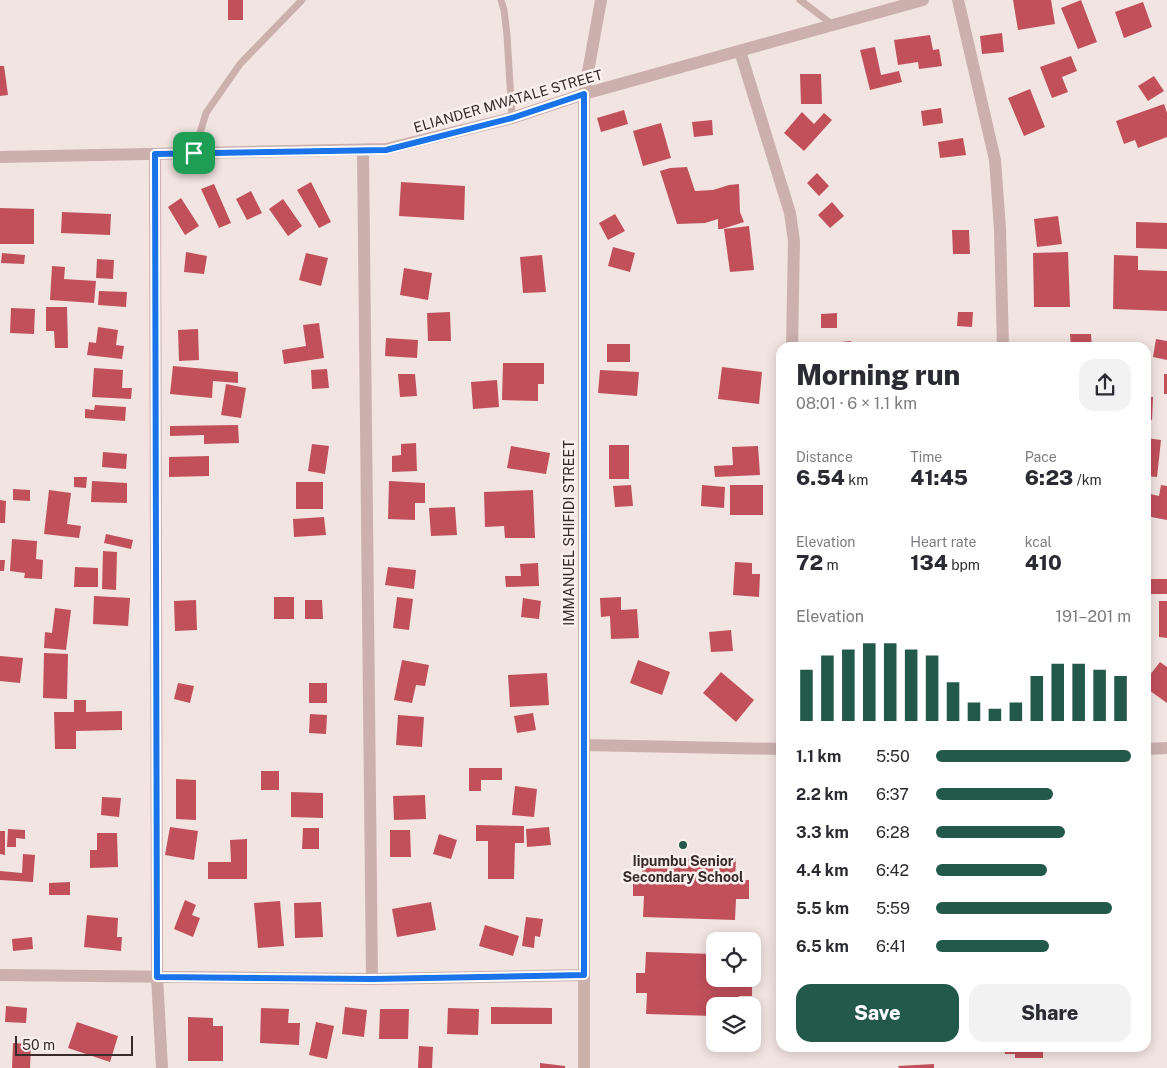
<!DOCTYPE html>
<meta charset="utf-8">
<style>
body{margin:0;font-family:"Public Sans",sans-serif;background:#f2f2f3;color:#2b2b33;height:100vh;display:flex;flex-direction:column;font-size:19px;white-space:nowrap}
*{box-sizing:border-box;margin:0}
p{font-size:16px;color:#7c7c81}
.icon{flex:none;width:28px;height:28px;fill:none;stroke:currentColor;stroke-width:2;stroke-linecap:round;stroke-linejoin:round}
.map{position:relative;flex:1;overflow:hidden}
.drawer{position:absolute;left:776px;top:342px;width:375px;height:710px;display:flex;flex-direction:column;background:#fff;border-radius:15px;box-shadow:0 2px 12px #0003}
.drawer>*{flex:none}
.fabs{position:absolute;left:706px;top:932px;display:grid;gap:10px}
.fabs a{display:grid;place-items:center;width:55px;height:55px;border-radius:10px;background:#fff;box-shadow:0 2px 12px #0003;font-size:25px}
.scale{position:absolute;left:15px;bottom:12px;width:118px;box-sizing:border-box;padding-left:5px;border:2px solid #392b2b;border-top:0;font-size:14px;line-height:18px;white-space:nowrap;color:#392b2b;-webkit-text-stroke:4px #faf0ed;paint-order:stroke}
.pin{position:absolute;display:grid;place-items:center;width:42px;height:42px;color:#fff;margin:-21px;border-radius:10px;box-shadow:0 2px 8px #0006}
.round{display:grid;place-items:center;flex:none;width:52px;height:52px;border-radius:15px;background:#f2f2f3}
.head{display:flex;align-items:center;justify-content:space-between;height:85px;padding:0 20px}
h1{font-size:28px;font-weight:800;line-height:38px}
.figures{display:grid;grid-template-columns:repeat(3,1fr);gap:8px;height:85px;padding:5px 20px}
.figures div{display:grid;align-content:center}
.figures b{font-size:21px;font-weight:800}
.figures small{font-size:14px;font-weight:400}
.figures p{font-size:14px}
.chart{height:140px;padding:10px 20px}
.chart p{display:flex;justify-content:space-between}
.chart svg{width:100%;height:90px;margin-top:5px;stroke:#22594a;stroke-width:6}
.action{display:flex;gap:10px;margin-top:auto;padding:10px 20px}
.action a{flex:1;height:58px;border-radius:15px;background:#22594a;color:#fff;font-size:20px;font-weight:800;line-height:58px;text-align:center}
.action a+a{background:#f2f2f3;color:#2b2b33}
ul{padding:0 20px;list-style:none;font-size:16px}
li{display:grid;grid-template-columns:80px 60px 1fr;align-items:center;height:38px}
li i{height:12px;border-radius:6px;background:#22594a}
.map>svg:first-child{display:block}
.building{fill:#c1505b}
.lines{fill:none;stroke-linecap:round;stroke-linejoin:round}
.lane{stroke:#cbb0ac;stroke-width:7}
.street{stroke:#cbb0ac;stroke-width:12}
.route-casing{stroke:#fff;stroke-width:10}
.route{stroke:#1a73e8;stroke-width:6}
.poi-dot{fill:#22594a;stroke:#faf0ed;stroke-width:2}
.labels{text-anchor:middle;stroke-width:5;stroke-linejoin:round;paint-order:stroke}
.street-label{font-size:14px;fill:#392b2b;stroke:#faf0ed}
.poi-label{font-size:14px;font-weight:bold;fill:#392b2b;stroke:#faf0ed}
</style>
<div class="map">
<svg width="1167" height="1068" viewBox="0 0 1167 1068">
<rect width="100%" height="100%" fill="#f2e4e0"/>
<path class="building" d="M228,0H243V20H228Z
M1013,0H1051L1055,24L1018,30Z
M1081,0L1097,42L1078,49L1061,8Z
M1143,2L1152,27L1124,38L1115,12Z
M1002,33L1004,52L982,54L980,36Z
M930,35L933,50L939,49L942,66L919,69L918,62L898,65L894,40Z
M875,47L881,75L899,71L902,82L870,90L860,50Z
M1071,56L1077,71L1062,77L1068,92L1052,98L1040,67Z
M0,66H4L8,95L0,96Z
M800,74H821L822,104H801Z
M1154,76L1164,91L1148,101L1138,86Z
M1030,89L1045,127L1024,136L1008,98Z
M1164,104L1167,113V137L1138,148L1135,140L1124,144L1116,121Z
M941,108L943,123L923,126L921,111Z
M624,110L628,124L601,132L597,118Z
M802,112L814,124L824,113L832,120L804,151L784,133Z
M712,120L713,135L694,137L692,122Z
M661,123L671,158L643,166L633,131Z
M963,138L966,155L940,158L938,142Z
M687,167L695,191L713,190L729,185L739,184L740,212L744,222L722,229H718V219L705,223L677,224L660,171L670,168Z
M817,173L829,186L819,196L807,183Z
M311,182L331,222L319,228L297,190Z
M401,182L465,186L464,220L399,216Z
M214,184L231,223L219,228L201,189Z
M251,191L262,213L247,220L236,199Z
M181,198L199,226L185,235L168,207Z
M283,199L302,226L288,236L269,209Z
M832,202L844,216L830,228L818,215Z
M0,208L34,209V244H0Z
M62,212L111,214L110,235L61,233Z
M615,214L625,231L608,240L599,223Z
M1058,216L1062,244L1037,247L1034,219Z
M1136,222L1167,223V249L1136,248Z
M749,226L754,270L730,272L724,229Z
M952,230H969L970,254H953Z
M613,247L635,253L630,272L608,266Z
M186,252L207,256L204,274L184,272Z
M1068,252L1070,307H1034L1033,253Z
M2,253L25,255L24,264L1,263Z
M306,253L328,258L321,286L299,280Z
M542,255L546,292L523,293L520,257Z
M1114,255L1138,256V270L1167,271V311L1113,309Z
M97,259L114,260L113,279L96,278Z
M52,266L65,267L64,279L96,281L94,303L50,300Z
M404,268L432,273L428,300L400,295Z
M99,291L127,292L126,307L98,305Z
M46,307H67L68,348H55L54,331H46Z
M11,308L35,309L34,334L10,333Z
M450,312L451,341H428L427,313Z
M958,312H973L972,327L957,326Z
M837,313V328H821V314Z
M319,323L324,358L284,364L282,350L306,346L303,325Z
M98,327L118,330L116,345L124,346L122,359L87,355L89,342L96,343Z
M198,329L199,360L179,361L178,330Z
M1070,334H1091L1092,348H1071Z
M386,338L418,340L417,358L385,356Z
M1156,339L1167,341V360L1153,357Z
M851,341L852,348H820V344Z
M607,344H630V362H607Z
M503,363H544V384H538V401L502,400Z
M173,366L238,372V383L213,381L212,398L170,394Z
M722,367L762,372L759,404L718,399Z
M94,368L123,370L122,388H132L131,399L92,397Z
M327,369L329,388L312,389L311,370Z
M600,370L639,372L637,396L598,393Z
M398,374H415L417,396L400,397Z
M1164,374H1167V394H1164Z
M497,380L499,407L473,409L471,382Z
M226,384L246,388L241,418L221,415Z
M1146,397H1153L1152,420H1146Z
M95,405L126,407L125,421L85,418V409L94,410Z
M238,425L239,443L204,444V435L170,436V426Z
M1146,438L1161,440L1157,477L1146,476Z
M416,443L417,471L392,472V456L401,455V444Z
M312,444L329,446L325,474L308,471Z
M609,445H629V479H609Z
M511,446L550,453L546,474L507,468Z
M758,446L760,475L715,477L714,466L733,465L732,447Z
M103,452L127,454L126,469L102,467Z
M209,456V476L169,477V457Z
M74,477H87L86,488L74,487Z
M92,481L127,483V503L91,502Z
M389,481L425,483V503H415V520L388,519Z
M296,482H323V509H296Z
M631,485L633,506L615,507L613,486Z
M702,485L725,487L724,508L701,506Z
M730,485H763V515H730Z
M1161,485L1167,486V520L1146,516V493L1159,496Z
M13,489L30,490V501L13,500Z
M49,490L71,493L67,524L81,526L79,538L44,534Z
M533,490L535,538H505L504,526L485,527L484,492Z
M0,500L6,501L5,523H0Z
M455,507L457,535L431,536L429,508Z
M324,517L326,535L294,537L293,519Z
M106,534L133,540L131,549L104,543Z
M12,539L37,541L36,559L43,560L42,579L24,578L25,573L10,571Z
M103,551L117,552L116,590L102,589Z
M0,560H5L4,571H0Z
M735,562L752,563V574H760L759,597L733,595Z
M538,563L539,586L506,587L505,576H521L520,564Z
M75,567L98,568V587H74Z
M388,567L416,570L414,589L385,585Z
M1148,579H1167V594H1148Z
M94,596L130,598L128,626L93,624Z
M274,597H294V619H274Z
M397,597L413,599L409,630L393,628Z
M621,597V610L637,609L639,638L611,639L610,616L601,617L600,598Z
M523,598L541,601L539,619L521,617Z
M196,600L197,630L175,631L174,601Z
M305,600H322L323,619H305Z
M1159,601H1167V638L1159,637Z
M55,608L71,610L66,650L44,648L45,632L52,633Z
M731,630L733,651L711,652L709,632Z
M44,653L68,654L67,699L43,698Z
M0,656L23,658L20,683L0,681Z
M402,660L429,665L425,686L416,685L412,703L394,700Z
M638,660L670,672L662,695L630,683Z
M1160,662L1167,667V703L1146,688V680Z
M721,672L754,700L736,722L703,693Z
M547,673L549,705L510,707L508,675Z
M178,683L194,686L190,703L174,699Z
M309,683H327V703H309Z
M74,700H86V712L122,711V730L76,731V749H55L54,712H74Z
M533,713L536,730L517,733L514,716Z
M310,714L327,715L326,734L309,733Z
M398,715L424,717L422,747L396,745Z
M469,768H502V780H481V791H469Z
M261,771H279V790H261Z
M176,779L196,780V820L176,819Z
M515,786L537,789L534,817L512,815Z
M291,792L323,793V818L291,817Z
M425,795L426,819L394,820L393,796Z
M102,797L121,798L119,817L101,815Z
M476,825L524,826V843H515L514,879H488V841H476Z
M170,827L198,831L194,860L165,855Z
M549,827L551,845L527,847L526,829Z
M303,828H319V849H302Z
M8,829L25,830V839L16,838V847H7Z
M390,830H410L411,857H390Z
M0,831H5V855L0,854Z
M97,833H117L118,867L90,868V850H97Z
M439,834L457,840L451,859L433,854Z
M247,839V879H208V862H231L230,840Z
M23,854L35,855L33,882L0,880V871L22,873Z
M643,856L736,858L735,880H749V899H736L735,920L643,917L644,896H633V876H642Z
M70,882V895H49V883Z
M185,900L196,905L192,915L200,918L193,937L174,929Z
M280,901L284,946L258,948L254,903Z
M321,902L323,937L295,938L294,903Z
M431,902L436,930L397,937L392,909Z
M87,915L118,918L117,937H122L121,951L84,947Z
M526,917L543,919L540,937L535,936L534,948L522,946Z
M485,925L519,936L513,956L479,946Z
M32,937L33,949L13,951L12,939Z
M646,952L715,954V979H752V996H739V1006H715V1016L646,1014L647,993H636V973H645Z
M6,1006L27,1008L26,1023L5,1022Z
M345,1007L367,1010L364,1037L342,1034Z
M491,1007L552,1008V1024H491Z
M261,1008L289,1009L288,1023H300L299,1045L260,1043Z
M448,1008L479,1009L478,1035L447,1034Z
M380,1009H409L408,1039H379Z
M188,1017L213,1018V1026H223V1061H188Z
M77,1022L118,1036L110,1062L68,1048Z
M316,1022L334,1026L327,1059L309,1055Z
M13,1043L31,1044L30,1068H12Z
M419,1046L433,1047L432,1068H418Z
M1005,1048H1043V1058H1015V1054H1005Z
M540,1063L565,1066V1068H540Z
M934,1064V1068H899L898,1066Z"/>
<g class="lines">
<path class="lane" d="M501,0L504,10L507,35L512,118
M800,0L833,25
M194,153L206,113L240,64L302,0"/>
<path class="street" d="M958,0L995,160L1000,229L1003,348
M740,51L790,213L794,241L792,348
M363,150L372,979
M155,154L157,977L162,1068
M0,157L386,149L512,118L584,94L923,0
M584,745L781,749
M1146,749L1167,748
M0,975L372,979L584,975
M584,1068V94L601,0"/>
</g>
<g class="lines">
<g class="route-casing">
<path id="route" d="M584,94V975L372,979L157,977L155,154L386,150L512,118Z"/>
</g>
<use href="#route" class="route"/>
</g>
<circle class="poi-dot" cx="683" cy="845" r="5"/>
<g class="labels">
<g class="street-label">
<text transform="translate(508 101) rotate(-16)" y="5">ELIANDER MWATALE STREET</text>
<text transform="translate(569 533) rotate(-90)" y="5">IMMANUEL SHIFIDI STREET</text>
</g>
<g class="poi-label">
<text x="683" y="866">Iipumbu Senior<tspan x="683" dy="16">Secondary School</tspan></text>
</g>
</g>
</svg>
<div class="fabs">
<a><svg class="icon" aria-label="locate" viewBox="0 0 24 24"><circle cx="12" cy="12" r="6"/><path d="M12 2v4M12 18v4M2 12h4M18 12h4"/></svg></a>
<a><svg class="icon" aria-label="layers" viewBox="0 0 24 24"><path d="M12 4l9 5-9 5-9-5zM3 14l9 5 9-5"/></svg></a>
</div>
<div class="scale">50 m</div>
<div class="pin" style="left:194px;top:153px;background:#1e9e55"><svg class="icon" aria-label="arrive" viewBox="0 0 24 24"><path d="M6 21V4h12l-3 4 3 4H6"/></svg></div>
<section class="drawer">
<div class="head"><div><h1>Morning run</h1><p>08:01 · 6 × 1.1 km</p></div><a class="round"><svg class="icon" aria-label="share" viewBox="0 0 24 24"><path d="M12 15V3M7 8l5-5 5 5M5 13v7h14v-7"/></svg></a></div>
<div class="figures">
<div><p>Distance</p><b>6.54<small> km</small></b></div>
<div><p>Time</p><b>41:45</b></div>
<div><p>Pace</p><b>6:23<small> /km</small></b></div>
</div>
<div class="figures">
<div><p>Elevation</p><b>72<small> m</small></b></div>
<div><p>Heart rate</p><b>134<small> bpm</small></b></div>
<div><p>kcal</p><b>410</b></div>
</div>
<div class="chart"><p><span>Elevation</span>191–201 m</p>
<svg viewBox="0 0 160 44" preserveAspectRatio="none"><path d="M5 44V19M15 44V12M25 44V9M35 44V6M45 44V6M55 44V9M65 44V12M75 44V25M85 44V35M95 44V38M105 44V35M115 44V22M125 44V16M135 44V16M145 44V19M155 44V22"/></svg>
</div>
<ul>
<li><b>1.1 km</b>5:50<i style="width:100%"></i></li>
<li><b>2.2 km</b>6:37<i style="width:60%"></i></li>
<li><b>3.3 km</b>6:28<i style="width:66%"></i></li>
<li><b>4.4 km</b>6:42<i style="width:57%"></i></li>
<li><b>5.5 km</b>5:59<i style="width:90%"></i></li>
<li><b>6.5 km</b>6:41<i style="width:58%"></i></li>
</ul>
<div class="action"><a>Save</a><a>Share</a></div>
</section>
</div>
